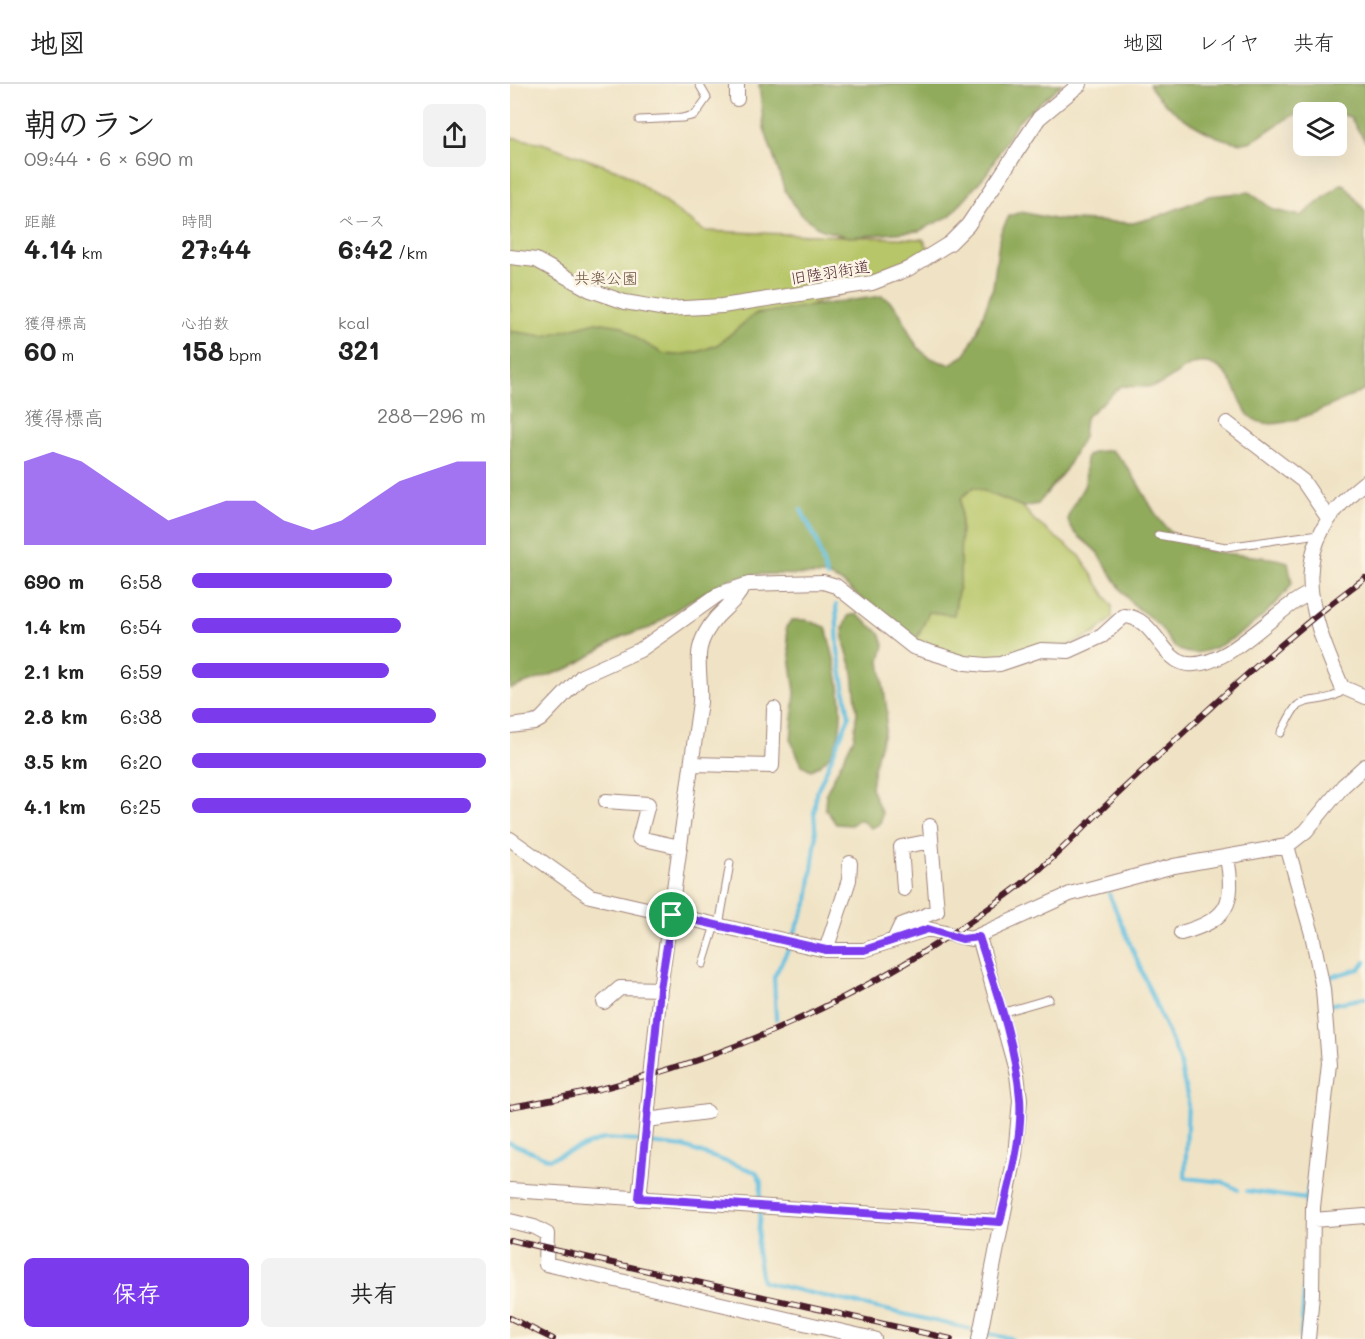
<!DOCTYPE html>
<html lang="ja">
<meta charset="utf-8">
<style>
body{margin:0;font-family:Mali,"Klee One",sans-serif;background:#f2f2f2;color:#222;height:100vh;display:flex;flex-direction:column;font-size:22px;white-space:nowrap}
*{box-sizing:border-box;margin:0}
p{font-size:20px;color:#767676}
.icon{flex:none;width:33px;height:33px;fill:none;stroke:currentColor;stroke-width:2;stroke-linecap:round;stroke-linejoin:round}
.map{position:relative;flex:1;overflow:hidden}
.panel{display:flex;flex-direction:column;background:#fff;width:510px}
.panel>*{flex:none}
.fabs{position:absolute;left:783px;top:18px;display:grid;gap:12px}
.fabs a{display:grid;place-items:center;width:54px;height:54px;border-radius:9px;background:#fff;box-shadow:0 6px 24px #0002;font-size:30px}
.pin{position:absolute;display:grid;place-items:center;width:51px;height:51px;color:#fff;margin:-26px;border:3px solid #fff;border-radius:50%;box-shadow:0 2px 6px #0007}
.round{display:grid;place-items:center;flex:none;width:63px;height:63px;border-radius:9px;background:#f2f2f2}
.headline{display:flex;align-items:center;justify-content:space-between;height:102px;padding:0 24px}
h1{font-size:33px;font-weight:700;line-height:45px}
.metrics{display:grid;grid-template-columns:repeat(3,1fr);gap:9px;height:102px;padding:6px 24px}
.metrics div{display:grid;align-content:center}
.metrics b{font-size:26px;font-weight:700}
.metrics small{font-size:16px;font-weight:400}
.metrics p{font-size:16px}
.chart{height:168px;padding:12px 24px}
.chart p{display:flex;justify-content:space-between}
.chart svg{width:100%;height:108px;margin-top:6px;fill:#7c3aed;opacity:.7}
.primary-button{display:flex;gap:12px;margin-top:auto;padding:12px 24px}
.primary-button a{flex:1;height:69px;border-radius:9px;background:#7c3aed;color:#fff;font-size:24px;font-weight:700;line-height:69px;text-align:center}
.primary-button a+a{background:#f2f2f2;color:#222}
ul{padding:0 24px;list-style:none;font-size:20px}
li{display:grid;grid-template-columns:96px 72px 1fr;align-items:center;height:45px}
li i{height:15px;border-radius:8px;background:#7c3aed}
header{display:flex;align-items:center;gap:36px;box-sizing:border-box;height:84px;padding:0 30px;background:#fff;border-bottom:2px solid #e0e0e0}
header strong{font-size:28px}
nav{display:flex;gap:33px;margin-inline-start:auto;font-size:21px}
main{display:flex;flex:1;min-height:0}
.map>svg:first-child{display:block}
.green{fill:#b7c668;stroke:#80724a;stroke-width:1.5}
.forest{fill:#91ab5c;stroke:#6e6544;stroke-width:1.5}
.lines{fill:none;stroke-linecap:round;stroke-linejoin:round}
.stream{stroke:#62bfe0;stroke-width:4}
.service-casing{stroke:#9d8178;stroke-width:9}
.minor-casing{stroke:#9d8178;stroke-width:16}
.service{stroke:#fff;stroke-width:7}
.minor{stroke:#fff;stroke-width:14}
.rail-casing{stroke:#4a1f2b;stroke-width:6}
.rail{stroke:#fcf5e5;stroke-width:4;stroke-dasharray:11;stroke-linecap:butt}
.route-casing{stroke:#fff;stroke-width:12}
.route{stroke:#7c3aed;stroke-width:8}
.labels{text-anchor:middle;stroke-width:5;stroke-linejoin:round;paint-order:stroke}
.street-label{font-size:16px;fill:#4a1f2b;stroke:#fcf5e5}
.park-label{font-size:16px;fill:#6b513d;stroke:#fcf5e5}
</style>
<header>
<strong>地図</strong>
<nav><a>地図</a><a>レイヤ</a><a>共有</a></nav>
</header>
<main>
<section class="panel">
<div class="headline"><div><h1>朝のラン</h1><p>09:44 · 6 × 690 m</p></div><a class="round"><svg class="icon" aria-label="share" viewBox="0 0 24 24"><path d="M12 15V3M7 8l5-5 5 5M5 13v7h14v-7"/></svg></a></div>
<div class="metrics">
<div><p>距離</p><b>4.14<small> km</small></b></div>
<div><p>時間</p><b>27:44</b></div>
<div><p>ペース</p><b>6:42<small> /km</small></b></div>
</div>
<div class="metrics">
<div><p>獲得標高</p><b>60<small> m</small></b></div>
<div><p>心拍数</p><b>158<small> bpm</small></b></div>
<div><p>kcal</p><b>321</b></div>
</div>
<div class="chart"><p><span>獲得標高</span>288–296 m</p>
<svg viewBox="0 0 160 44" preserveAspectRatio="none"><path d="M0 44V10L10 6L20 10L30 18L40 26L50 34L60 30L70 26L80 26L90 34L100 38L110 34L120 26L130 18L140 14L150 10L160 10V44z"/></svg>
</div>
<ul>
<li><b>690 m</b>6:58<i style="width:68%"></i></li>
<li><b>1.4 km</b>6:54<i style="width:71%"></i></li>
<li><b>2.1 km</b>6:59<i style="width:67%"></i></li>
<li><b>2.8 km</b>6:38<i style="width:83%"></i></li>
<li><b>3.5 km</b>6:20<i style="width:100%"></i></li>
<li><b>4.1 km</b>6:25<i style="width:95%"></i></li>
</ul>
<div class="primary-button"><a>保存</a><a>共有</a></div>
</section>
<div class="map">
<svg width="855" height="1255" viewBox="0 0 855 1255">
<rect width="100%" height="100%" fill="#fcf5e5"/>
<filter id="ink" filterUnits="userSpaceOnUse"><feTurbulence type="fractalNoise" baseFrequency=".0167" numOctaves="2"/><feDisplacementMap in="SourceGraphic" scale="12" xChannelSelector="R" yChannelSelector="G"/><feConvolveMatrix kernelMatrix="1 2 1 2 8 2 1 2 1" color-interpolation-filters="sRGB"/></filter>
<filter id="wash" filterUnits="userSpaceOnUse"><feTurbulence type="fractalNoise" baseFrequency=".008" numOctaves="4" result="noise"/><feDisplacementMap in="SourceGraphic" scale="24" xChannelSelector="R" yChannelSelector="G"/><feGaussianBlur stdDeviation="1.35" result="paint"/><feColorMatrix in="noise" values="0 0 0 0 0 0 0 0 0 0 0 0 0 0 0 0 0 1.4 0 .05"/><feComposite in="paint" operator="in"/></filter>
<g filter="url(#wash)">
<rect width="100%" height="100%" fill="#f0e3c5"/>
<path class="green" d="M0,53L32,59L115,89L194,147L413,155L423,171L194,266L17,314L0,312Z
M464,403L513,423L525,437L570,472L602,522V534L585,549L554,564L471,577L405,560L419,528L444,531L450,495L451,414Z"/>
<path class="forest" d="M249,0H552L507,38L477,89L440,132L409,147L339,153L312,146L290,130L275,107L254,44Z
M639,0H855V57L840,33C800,21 794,23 759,46C753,50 745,57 739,58C713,65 649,23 639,0Z
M831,100L835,101L855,127V306C828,316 753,364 734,324C728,310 721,290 706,282C681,270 668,293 648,301C638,305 622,302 611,302L575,334L573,353L556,385L528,420L513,423L464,403L451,414L450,495L444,531L419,528L404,560L333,499L316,491L250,490L219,495L178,518L140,544L113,552L60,584L0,605V247L34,252L86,238L112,242L127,255L154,270L167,271L188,268L207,261L245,230L372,212C406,230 389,271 440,280L455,271L467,248L483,203L490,150L499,132L511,128L544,135L623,139L649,132L699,112L739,108L764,126L791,132Z
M601,366C630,389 638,431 665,452C696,476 743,467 778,478L782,499C767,524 699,585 668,565C658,559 656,549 648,541C640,532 628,526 620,517C609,505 599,486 590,472C582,460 559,450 558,435C558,424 570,412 574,402C578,393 573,382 577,372L584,368Z
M346,530L370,549L374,561L370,577L377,627L375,645L364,683L361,704L372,730L370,740L361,744L350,735L341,741L326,740L315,724L316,709L344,653L347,628L343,588L335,561L333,545L338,532Z
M282,536H296L316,543C326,583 351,664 301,686L292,681L281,657L285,608L276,543Z"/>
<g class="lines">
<path class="stream" d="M291,426L306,455L317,493
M599,810L669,975L678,1016L675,1094L713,1098L728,1106
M282,855L298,817L306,754L304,729L306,710L339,633L328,566L326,521
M819,908L820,893L849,885L855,878
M818,921L855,914
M266,935L264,893L280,862
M0,1059L39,1075L93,1055L130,1057
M139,1059L174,1063L246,1088L251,1098L250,1119
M801,1084L805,1050
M737,1107L796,1115
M797,1126L796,1115L800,1095
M250,1127L247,1167L252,1198L460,1245
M476,1249L502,1255
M791,1255L796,1181"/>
</g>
</g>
<g filter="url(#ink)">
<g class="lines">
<g class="service-casing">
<path id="service" d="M129,36L172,34L185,31L197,14L189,0
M648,451L716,463L809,450
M771,649C776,641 780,630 786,623C795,613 819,620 835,605
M209,842L220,779
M193,880L205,841
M491,929L539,915"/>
</g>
<g class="minor-casing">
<path id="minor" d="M227,15V0
M0,173L26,176L80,206L115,218L156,225L212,222L362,199L398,185L440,159L458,141L529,34L570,0
M717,339L793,397L818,434
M855,398C776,460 796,521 832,603L855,613
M0,642L24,639L31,635L72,592L130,566L209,510L239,500L313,498L326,502L403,563L456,579L476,581L490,580L531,566L559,567L592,552L614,532C645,533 652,578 678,580C720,584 764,525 800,509
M183,680L262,682L264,625
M96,717L138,720L129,754L170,763
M0,755L80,812L316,866H354L418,845L461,855L560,810L664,782L777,762L796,747L833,702L855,682
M777,762L802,850L813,905L819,980L803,1123L802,1210L798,1255
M394,805L391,763L421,757
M671,849C717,836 726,821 717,774
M469,853L507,990L510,1016L505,1072L469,1255
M384,856L391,841L427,827L420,742
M316,866L339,796L340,779
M94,918L110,904L150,905
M137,1036L197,1028
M0,1106L490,1138
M129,1115L150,905L190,618C192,583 179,566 206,534C216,523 227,516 233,502
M803,1136L855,1132
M0,1137L24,1143L37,1150L36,1180L364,1255"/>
</g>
<use href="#service" class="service"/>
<use href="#minor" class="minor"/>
<g class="rail-casing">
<path id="rail" d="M0,1023C186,994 360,916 509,802C546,774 577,739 611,707C689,634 768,558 855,494
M0,1156L441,1255
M0,1234L43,1255"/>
</g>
<use href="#rail" class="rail"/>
</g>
</g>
<g class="lines" filter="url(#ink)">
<g class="route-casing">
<path id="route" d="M162,831L316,866H354L418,845L452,855L469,853C485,903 506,962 510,1014C513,1055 499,1099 490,1138L129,1114L150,905Z"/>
</g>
<use href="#route" class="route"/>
</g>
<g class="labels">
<g class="street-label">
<text transform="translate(320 188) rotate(-9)" y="6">旧陸羽街道</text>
</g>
<g class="park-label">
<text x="96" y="200">共楽公園</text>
</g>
</g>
</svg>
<div class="fabs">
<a><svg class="icon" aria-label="layers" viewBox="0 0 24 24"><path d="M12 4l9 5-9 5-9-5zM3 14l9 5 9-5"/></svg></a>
</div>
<div class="pin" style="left:162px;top:831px;background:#1e9e55"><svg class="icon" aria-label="arrive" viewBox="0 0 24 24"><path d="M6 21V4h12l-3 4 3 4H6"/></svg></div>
</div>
</main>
